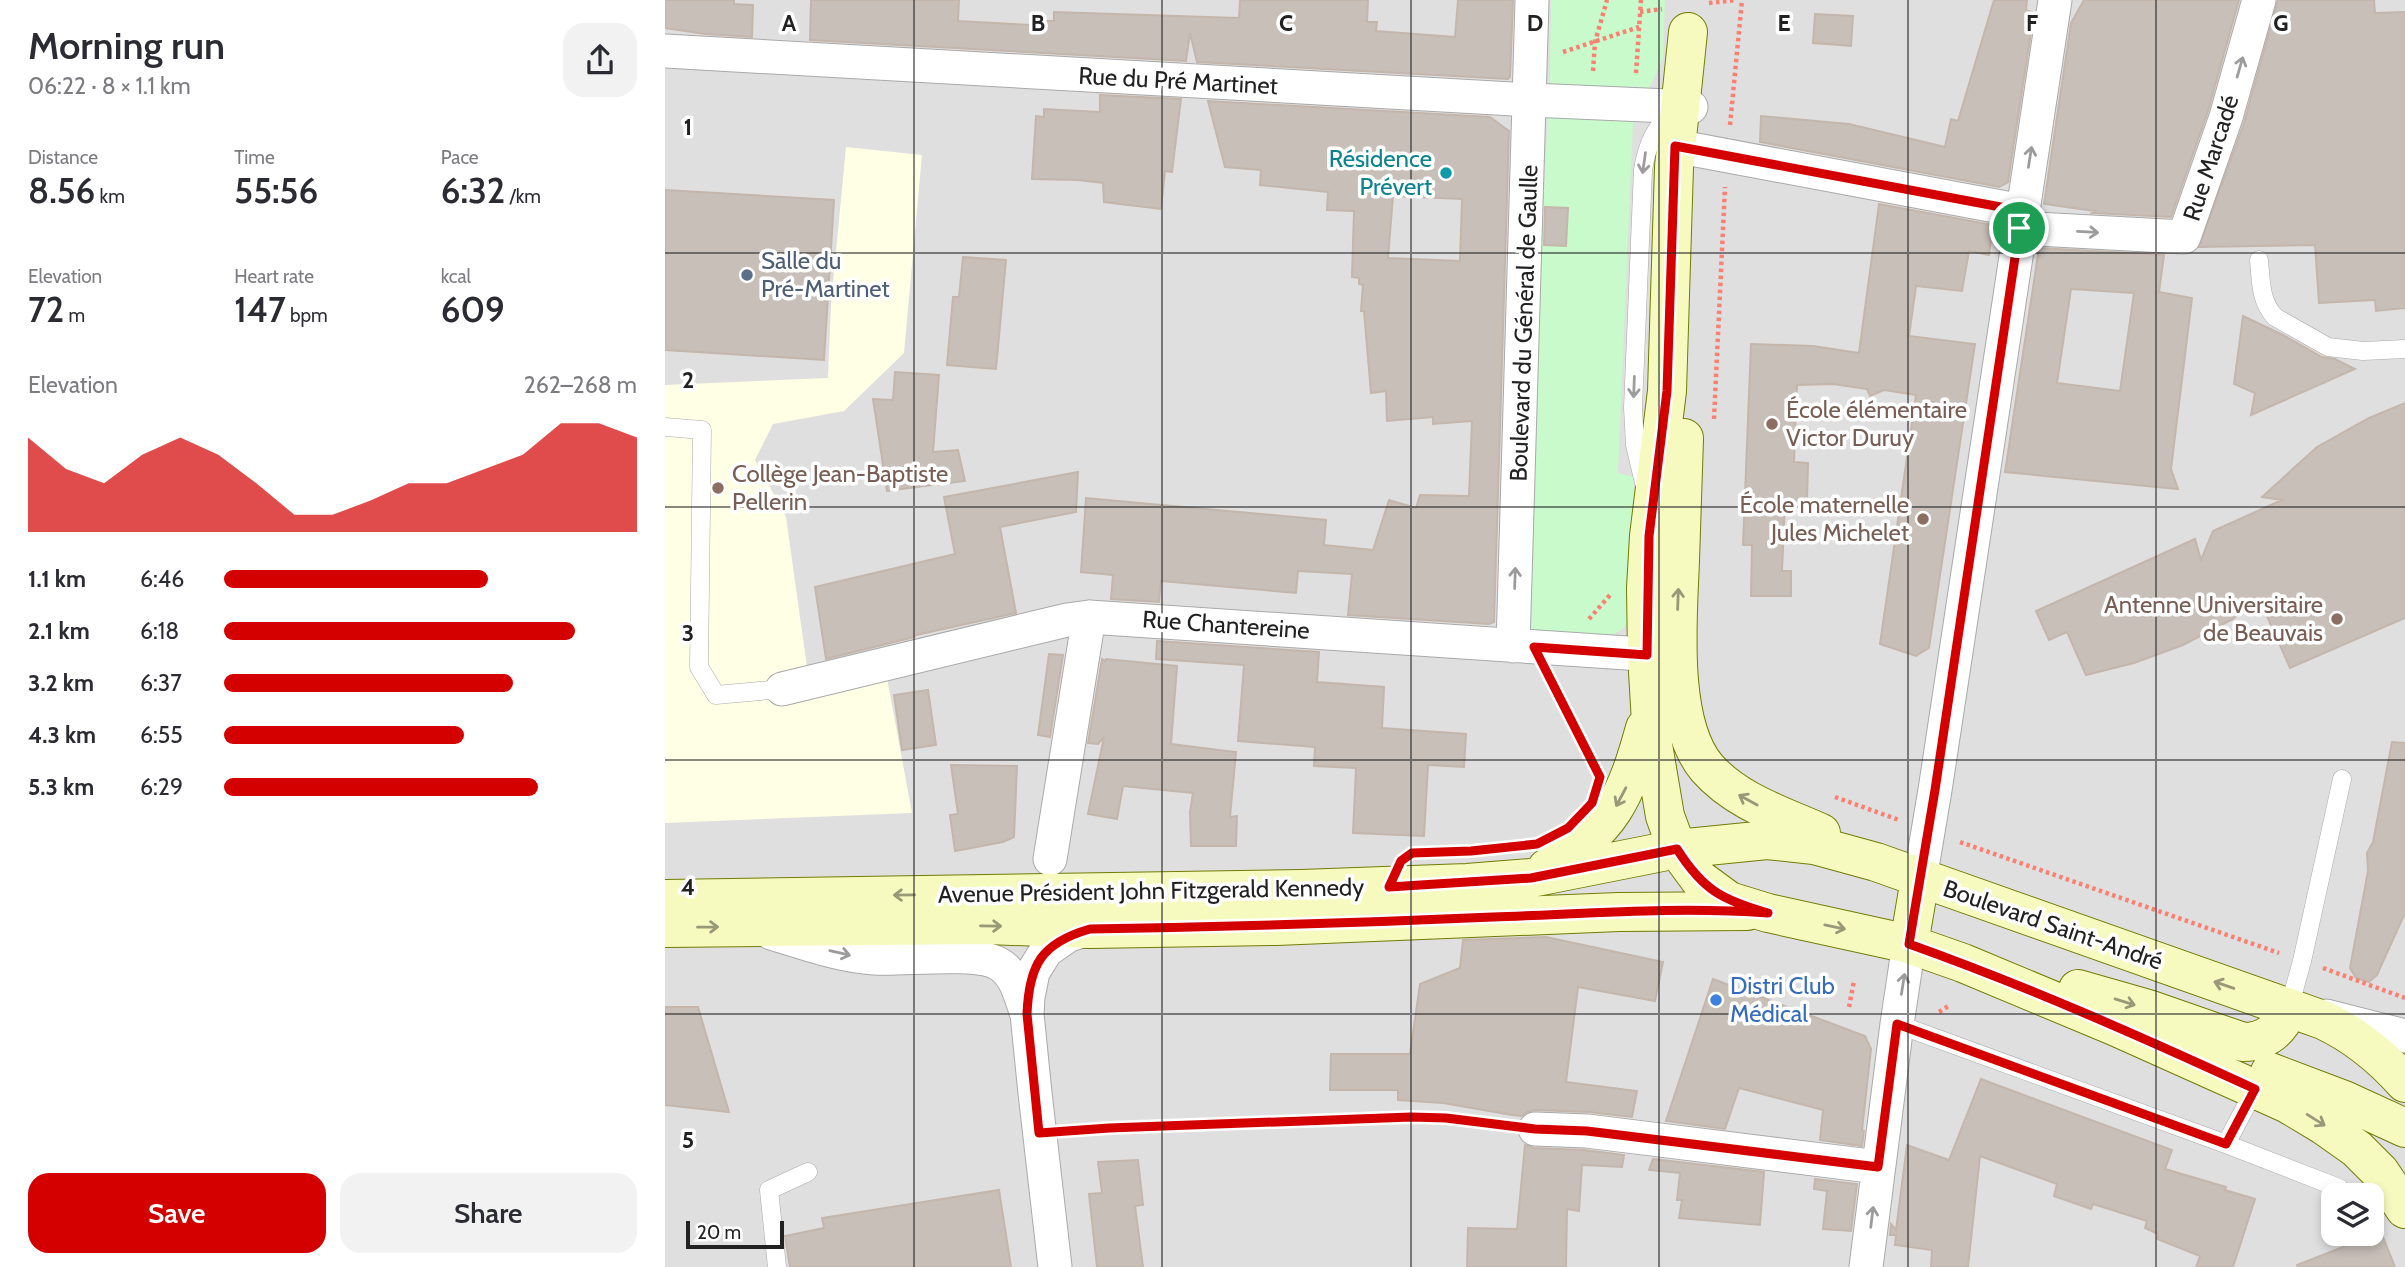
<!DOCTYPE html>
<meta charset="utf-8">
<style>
body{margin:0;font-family:Cabin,sans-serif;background:#f2f2f3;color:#2b2b33;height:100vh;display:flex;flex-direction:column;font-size:26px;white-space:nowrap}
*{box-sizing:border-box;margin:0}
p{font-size:23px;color:#7c7c81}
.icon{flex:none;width:38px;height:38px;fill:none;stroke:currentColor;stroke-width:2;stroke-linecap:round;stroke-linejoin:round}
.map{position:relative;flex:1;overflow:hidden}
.drawer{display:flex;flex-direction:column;background:#fff;width:665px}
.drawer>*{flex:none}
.tools{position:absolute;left:1656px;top:1183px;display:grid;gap:14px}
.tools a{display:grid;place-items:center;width:63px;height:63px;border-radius:14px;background:#fff;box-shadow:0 4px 10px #0003;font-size:35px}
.scale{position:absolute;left:21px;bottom:18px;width:98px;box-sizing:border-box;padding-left:7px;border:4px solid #222;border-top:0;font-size:19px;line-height:24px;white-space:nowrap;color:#222;-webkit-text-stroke:5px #fff;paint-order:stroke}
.pin{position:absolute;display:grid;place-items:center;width:60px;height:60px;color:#fff;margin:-30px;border:4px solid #fff;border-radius:50%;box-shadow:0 2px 7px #0007}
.round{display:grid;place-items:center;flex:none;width:74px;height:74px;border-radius:21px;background:#f2f2f3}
.headline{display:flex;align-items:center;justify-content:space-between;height:119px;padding:0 28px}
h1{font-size:38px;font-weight:600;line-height:52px}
.stats{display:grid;grid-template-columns:repeat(3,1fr);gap:10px;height:119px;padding:7px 28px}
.stats div{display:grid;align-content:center}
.stats b{font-size:35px;font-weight:600}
.stats small{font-size:19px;font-weight:400}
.stats p{font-size:19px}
.chart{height:196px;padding:14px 28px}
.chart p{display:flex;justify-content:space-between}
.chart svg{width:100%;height:126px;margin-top:7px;fill:#d40000;opacity:.7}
.button{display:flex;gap:14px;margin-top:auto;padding:14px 28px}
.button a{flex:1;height:80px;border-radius:21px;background:#d40000;color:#fff;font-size:28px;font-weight:600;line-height:80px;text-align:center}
.button a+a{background:#f2f2f3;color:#2b2b33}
ul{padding:0 28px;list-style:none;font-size:23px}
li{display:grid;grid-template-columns:112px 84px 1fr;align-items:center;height:52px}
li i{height:18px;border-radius:9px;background:#d40000}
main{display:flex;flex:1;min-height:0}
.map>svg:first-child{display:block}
.residential{fill:#e0dfdf;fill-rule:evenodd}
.education{fill:#ffffe5}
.park{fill:#c8facc}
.building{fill:#c7bfb8;stroke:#c4b6ab;stroke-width:2;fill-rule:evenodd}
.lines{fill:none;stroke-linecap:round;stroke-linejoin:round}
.lane-casing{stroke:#a9a9a9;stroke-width:19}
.street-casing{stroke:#a9a9a9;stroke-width:35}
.secondary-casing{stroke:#707d05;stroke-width:40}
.path{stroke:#fa8072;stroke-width:4.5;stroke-dasharray:3.5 3.5;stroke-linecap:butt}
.lane{stroke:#fff;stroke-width:18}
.street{stroke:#fff;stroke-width:33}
.secondary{stroke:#f7fabf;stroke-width:38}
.oneway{stroke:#9c9c9c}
.oneway2{stroke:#979978}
.route-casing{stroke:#fff;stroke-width:14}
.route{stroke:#d40000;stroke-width:9}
.grid{fill:none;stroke:#222;stroke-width:2;stroke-opacity:0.55}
.culture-dot{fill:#0f9aa8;stroke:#fff;stroke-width:2.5}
.service-dot{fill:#5c6f8a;stroke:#fff;stroke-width:2.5}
.education-dot{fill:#8d6e63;stroke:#fff;stroke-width:2.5}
.shop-dot{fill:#3f7fe0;stroke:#fff;stroke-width:2.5}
.labels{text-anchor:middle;stroke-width:7;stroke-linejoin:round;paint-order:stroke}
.street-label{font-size:24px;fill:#222;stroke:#fff}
.culture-label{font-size:24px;fill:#0d838f;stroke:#fff;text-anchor:end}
.service-label{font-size:24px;fill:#4e5e75;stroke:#fff;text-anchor:start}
.education-label{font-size:24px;fill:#785e54;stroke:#fff;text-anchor:start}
.shop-label{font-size:24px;fill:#366cbe;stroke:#fff;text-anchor:start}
.grid-label{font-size:23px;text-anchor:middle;font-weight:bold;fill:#222;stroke:#fff;stroke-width:7;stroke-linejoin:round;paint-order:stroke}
</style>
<main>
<section class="drawer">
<div class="headline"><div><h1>Morning run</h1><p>06:22 · 8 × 1.1 km</p></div><a class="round"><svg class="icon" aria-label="share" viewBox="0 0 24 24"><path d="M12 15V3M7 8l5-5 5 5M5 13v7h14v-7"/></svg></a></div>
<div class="stats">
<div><p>Distance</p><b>8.56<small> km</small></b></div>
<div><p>Time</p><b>55:56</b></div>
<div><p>Pace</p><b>6:32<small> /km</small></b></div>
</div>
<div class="stats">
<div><p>Elevation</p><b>72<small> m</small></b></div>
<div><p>Heart rate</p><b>147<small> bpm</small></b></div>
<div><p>kcal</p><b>609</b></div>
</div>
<div class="chart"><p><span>Elevation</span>262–268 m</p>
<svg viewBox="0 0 160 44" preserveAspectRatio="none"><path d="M0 44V11L10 22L20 27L30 17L40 11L50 17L60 27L70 38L80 38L90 33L100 27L110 27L120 22L130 17L140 6L150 6L160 11V44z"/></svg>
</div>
<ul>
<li><b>1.1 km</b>6:46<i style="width:64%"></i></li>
<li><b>2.1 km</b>6:18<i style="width:85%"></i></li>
<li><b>3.2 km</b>6:37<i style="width:70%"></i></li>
<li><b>4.3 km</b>6:55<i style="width:58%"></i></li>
<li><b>5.3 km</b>6:29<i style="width:76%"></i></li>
</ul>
<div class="button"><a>Save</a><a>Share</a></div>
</section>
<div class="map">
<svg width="1740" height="1267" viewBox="0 0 1740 1267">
<rect width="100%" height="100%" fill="#f2efe9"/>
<path class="residential" d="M0,0H1740V1267H0ZM1668,1195H1706V1234H1668Z"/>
<path class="education" d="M181,147L257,155L239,353L179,411L108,424L90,460L121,517L142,667L222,678L247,813L0,823V385L163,378L166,304Z"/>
<path class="park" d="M886,0H1000L998,58L968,124L953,473L969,477L967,616L958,629L939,640L864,633L871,359L885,69Z"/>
<path class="building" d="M0,0H69V4L88,5L87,37L40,34L0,28Z
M146,0H294L293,21L366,25L369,21H389V12L574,18L575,1L582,0H703L702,22H712L711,31L790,37L793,0H848L845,77L843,79L532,62L525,33L521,61L145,40Z
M1329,0H1362L1361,10L1369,13L1343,182L1334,187L1095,142L1096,116L1184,124L1280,147L1286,119L1293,121Z
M1419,0H1574L1543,111L1506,217L1427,213L1430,211L1379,204L1406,23Z
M1613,0H1709L1710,13L1740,12V308L1711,311L1710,300L1654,303L1650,245L1534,247L1579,123Z
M1150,14L1188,16L1186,46L1148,43Z
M435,95L516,99L507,172L500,171L496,209L439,202L438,183L413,180L367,179L371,116L379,117V109L435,112Z
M543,101L825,117L844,131L829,622L824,624L683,615L687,574L633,571L631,593L496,581L494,602L446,599L448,575L416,572L421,498L661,520L659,545L708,550L724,500L751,508L755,495L804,496L807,421L768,424V417L722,421L721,391L706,393L699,311H696L698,285L694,284V278L687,277L689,211L662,210L663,192L595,185L596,170L560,167ZM728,196L797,199L795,261L723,258Z
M0,190L169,200L159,360L0,350Z
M1214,204L1328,225L1324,255L1304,251L1297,291L1251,286L1244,336L1310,344L1264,648L1251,656L1215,644L1251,395L1219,390L1205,396L1202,389L1168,384L1132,385L1129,462L1143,463L1142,501L1120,500L1117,571H1126V596H1086L1087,545H1078L1086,344L1148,346L1194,353Z
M880,207L903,208L901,246L879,245Z
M1374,248L1499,255L1494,292L1527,298L1506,469L1513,489L1340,472ZM1406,289L1469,293L1455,391L1392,383Z
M298,257L341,260L331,369L282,365L288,297H294Z
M1578,316L1618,335L1657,357L1670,359L1690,369L1586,415L1590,393L1569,384Z
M230,372L274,375L268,452L293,450L300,481L222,491L208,399L228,400Z
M1740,403V618L1625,668L1594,598L1568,619L1518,645L1469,663L1421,675L1402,632L1384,640L1371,611L1530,539L1536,560L1548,531L1617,500L1597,497L1652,447L1704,418Z
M413,472L411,512L335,527L351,613L251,635L249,637L161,659L150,587L290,554L279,497Z
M492,641L654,652L652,682L719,687L717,728L801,734L799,767L763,765L759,836L688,833L691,768L649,766L650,747L573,741L579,665L491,659Z
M384,654L398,655L385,737L373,735Z
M437,659L440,661L441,659L512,666L506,744L571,752L565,817L572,816L571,846H526L525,812L528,793L458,786L452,819L423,814L439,737L433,744L423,743Z
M263,690L271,745L237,750L229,695Z
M1727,742L1740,743V913L1712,975L1704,982L1691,978L1685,968L1703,871L1702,853L1708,842Z
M286,765L352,766L349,837L338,842L290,851L285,815L293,814Z
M881,937L998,962L990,1001L913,987L901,1082L972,1091L967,1117L923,1112L871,1110L862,1112L857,1116L847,1115L778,1103L733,1100V1090H665L666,1054H745L755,984L795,968L798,940Z
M1048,979L1200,1036L1206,1049L1197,1130L1199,1131L1197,1146L1155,1140L1158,1110L1074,1088L1060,1129L1001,1121Z
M0,1007H33L64,1112L0,1105Z
M1316,1079L1507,1150L1500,1169L1561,1187L1560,1190L1590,1199L1568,1267H1531L1535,1256L1492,1239L1493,1234L1480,1228L1482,1221L1428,1204L1426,1209L1389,1196L1392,1184L1315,1156L1303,1267H1266L1267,1250L1230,1245L1231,1235H1225L1226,1224L1231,1230L1242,1145L1284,1160Z
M860,1145L869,1148L920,1150L959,1155L957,1167L917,1165L914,1211L902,1209L901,1267H802L803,1228L852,1229Z
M988,1159L1099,1172L1095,1225L1014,1218L1017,1200H1012L1015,1173L984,1170Z
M473,1160L478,1205L470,1206L478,1267H432L424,1194L437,1193L433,1162Z
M1150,1179L1192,1184L1186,1231L1158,1229L1162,1191L1149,1189Z
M334,1190L346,1267H125L120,1236L159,1228L157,1218Z
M1716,1232L1730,1267H1633L1632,1265Z"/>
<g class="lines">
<g class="lane-casing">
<path id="lane" d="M1594,260C1596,281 1595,301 1610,317L1663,347L1698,351L1740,349
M0,427L37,430L34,667L51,695L117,689
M979,483L970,445L968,408L978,170C982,145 990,126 1010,110
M1624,1008L1637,961L1677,779
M1232,1024L1561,1144L1674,1188
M1561,1144L1590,1089
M112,1267L104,1190L143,1172"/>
</g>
<g class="street-casing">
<path id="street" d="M0,51L866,100L1026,107
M1010,146L1357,211
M1355,228L1519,237L1561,117L1594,0
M848,646L867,0
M117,689L402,620L424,617L1007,656
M385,859L424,617
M1255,879L1270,790L1390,0
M106,933C140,943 174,956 209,958C238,960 309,951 332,963C350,972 355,994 361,1012
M1661,1016L1740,1036
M870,1129L922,1131L1213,1167
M390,1267L370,1093L362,1014L363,997L368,972L381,951L404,935L425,929
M1201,1267L1232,1024L1244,944"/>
</g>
<g class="secondary-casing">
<path id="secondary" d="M1023,32L1009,167L1002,391L984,536L981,588L982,655L987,739L1000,816L1012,849L1034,879L1064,901L1103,913L1244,944L1298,963L1449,1026L1623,1104L1658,1125L1692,1149L1715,1172L1740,1209
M1019,438C1018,479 1016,520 1015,560C1013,617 1003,722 1042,768C1072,802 1116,815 1156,833
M882,868C946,831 961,797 980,728
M0,899L636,889L802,883L866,878L1012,849L1102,840L1149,845L1211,862L1658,1020C1690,1035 1716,1056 1740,1083
M0,928L323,925L425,929L611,926L954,912L1082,911
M1244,944L1255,879
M1413,989L1483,1009L1578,1042C1602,1042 1615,1030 1624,1008
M1605,1072L1679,1100L1740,1128"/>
</g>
<path class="path" d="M1044,3L1071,0
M975,12L997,9
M898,52L974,27
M928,71L930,42L942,0
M971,73L976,0
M1065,125L1077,0
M1049,419L1060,187
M924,619L946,594
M885,679L931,768
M1170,797L1234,820
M1295,842L1614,953
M1658,968L1740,998
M1184,1007L1189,981
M1274,1012L1285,1005
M407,1131L746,1117L781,1118L838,1125"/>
<use href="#lane" class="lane"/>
<use href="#street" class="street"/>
<use href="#secondary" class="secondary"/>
</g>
<defs><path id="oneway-shaft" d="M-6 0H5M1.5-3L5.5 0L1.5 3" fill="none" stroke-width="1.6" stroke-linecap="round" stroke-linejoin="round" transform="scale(1.75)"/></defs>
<g class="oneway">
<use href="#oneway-shaft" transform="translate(1575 67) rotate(-74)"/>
<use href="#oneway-shaft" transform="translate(1365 157) rotate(-81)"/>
<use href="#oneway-shaft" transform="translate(979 163) rotate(98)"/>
<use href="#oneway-shaft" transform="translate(1423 232) rotate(3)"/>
<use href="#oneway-shaft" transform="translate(969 387) rotate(92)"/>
<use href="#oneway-shaft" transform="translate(850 578) rotate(-88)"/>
<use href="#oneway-shaft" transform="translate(175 953) rotate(13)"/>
<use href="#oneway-shaft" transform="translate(1238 984) rotate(-81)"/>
<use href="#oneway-shaft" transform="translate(1207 1217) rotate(-83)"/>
</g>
<g class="oneway2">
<use href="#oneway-shaft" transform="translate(1013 599) rotate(-88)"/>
<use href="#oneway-shaft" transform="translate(956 797) rotate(118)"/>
<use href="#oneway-shaft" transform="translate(1083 800) rotate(-151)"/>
<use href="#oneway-shaft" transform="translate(239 895) rotate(179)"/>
<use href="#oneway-shaft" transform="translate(326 926) rotate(1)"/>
<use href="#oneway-shaft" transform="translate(43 927) rotate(-1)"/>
<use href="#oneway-shaft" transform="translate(1170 927) rotate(12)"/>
<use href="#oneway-shaft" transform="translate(1559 985) rotate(-161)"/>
<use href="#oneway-shaft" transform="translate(1460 1002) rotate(17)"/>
<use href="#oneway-shaft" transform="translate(1651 1120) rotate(32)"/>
</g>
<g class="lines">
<g class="route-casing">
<path id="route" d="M1010,146L1357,211L1270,790L1244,944C1362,986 1477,1037 1590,1089L1561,1144L1232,1024L1213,1167L922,1131L870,1129L781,1118L746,1117L444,1128L374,1133L362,1014C364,965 376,943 425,929C559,927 693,923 828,917C919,914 1012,906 1103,913C1057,900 1038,890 1012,849L866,878L724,887L736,861L747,853L806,851L872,844L903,828L927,803L935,777L869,647L982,655L984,536L1002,391Z"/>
</g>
<use href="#route" class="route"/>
</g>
<path class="grid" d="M249,0V1267M497,0V1267M746,0V1267M994,0V1267M1243,0V1267M1491,0V1267M0,253H1740M0,507H1740M0,760H1740M0,1014H1740"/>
<circle class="culture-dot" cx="781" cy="173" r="7"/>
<circle class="service-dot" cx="82" cy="275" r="7"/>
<g class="education-dot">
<circle cx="1107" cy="424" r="7"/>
<circle cx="53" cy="488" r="7"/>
<circle cx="1258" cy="519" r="7"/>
<circle cx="1672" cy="619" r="7"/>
</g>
<circle class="shop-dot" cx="1051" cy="1000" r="7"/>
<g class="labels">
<g class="street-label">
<text transform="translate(513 81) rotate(3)" y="8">Rue du Pré Martinet</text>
<text transform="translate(1546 158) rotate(-72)" y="8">Rue Marcadé</text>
<text transform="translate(859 323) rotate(-88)" y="8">Boulevard du Général de Gaulle</text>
<text transform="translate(561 625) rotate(4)" y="8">Rue Chantereine</text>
<text transform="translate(486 891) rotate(-1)" y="8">Avenue Président John Fitzgerald Kennedy</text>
<text transform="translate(1388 925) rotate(19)" y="8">Boulevard Saint-André</text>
</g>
<g class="culture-label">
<text x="767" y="167">Résidence<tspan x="767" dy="28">Prévert</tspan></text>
</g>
<g class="service-label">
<text x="96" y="269">Salle du<tspan x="96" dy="28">Pré-Martinet</tspan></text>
</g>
<g class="education-label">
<text x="1121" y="418">École élémentaire<tspan x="1121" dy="28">Victor Duruy</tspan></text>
<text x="67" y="482">Collège Jean-Baptiste<tspan x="67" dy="28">Pellerin</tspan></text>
<text x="1244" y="513" text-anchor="end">École maternelle<tspan x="1244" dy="28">Jules Michelet</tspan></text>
<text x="1658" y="613" text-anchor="end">Antenne Universitaire<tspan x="1658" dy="28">de Beauvais</tspan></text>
</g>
<g class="shop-label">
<text x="1065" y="994">Distri Club<tspan x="1065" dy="28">Médical</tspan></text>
</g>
</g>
<g class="grid-label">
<text x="124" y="31">A</text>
<text x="373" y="31">B</text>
<text x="621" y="31">C</text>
<text x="870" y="31">D</text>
<text x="1119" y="31">E</text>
<text x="1367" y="31">F</text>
<text x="1616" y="31">G</text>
<text x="23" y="135">1</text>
<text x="23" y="388">2</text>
<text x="23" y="641">3</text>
<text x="23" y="895">4</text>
<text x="23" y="1148">5</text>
</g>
</svg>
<div class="tools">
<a><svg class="icon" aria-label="layers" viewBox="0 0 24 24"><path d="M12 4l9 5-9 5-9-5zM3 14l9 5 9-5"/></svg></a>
</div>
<div class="scale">20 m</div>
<div class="pin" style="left:1354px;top:228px;background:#1e9e55"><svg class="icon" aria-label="arrive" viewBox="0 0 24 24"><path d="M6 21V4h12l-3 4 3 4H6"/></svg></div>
</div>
</main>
